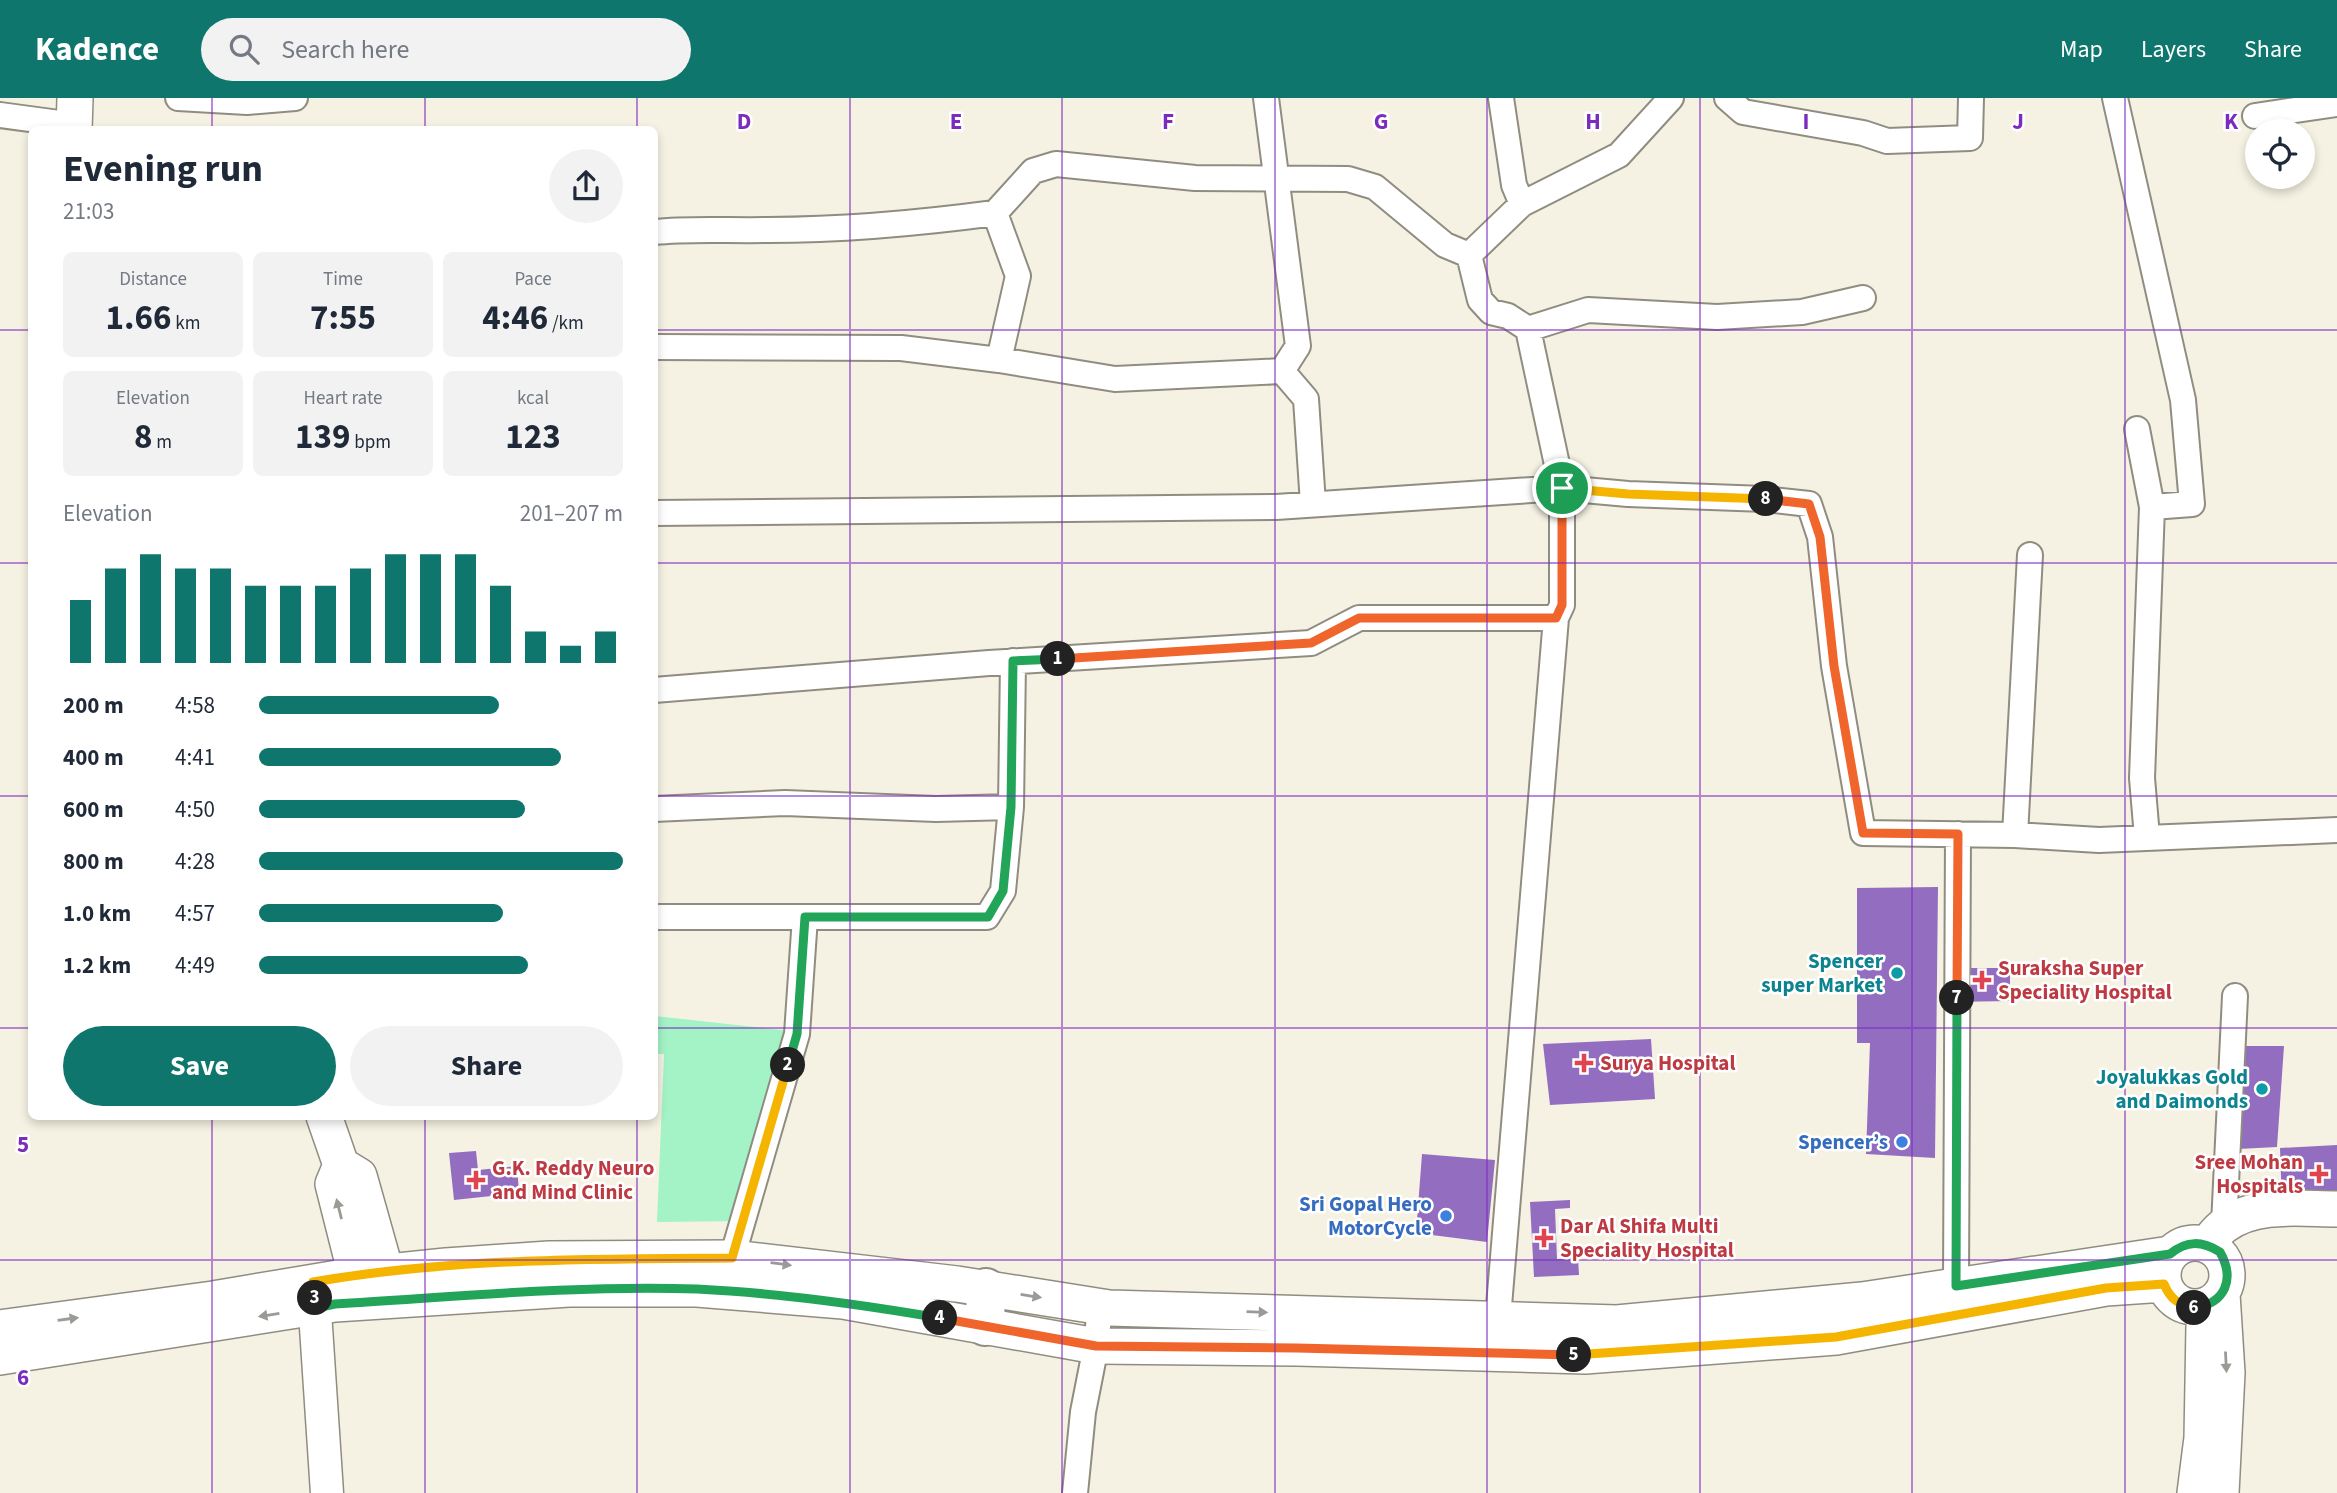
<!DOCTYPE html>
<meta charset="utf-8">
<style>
body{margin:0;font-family:"Source Sans 3",sans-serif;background:#f2f2f3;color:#1f2937;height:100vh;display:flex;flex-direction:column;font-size:26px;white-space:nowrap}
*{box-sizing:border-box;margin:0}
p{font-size:23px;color:#747a83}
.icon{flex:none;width:38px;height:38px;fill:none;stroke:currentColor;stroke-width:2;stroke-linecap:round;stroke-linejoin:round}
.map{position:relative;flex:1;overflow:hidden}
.drawer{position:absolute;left:28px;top:28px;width:630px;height:994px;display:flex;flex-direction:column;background:#fff;border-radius:10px;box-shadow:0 4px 10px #0003}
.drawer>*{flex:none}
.fabs{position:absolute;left:2245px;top:21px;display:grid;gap:14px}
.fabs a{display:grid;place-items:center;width:70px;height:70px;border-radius:50%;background:#fff;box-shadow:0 4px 10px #0003;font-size:35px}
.pin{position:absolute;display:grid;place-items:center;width:60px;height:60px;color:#fff;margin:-30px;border:4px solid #fff;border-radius:50%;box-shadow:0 2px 7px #0007}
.km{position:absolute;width:35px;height:35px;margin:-18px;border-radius:50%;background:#222;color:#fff;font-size:19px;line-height:35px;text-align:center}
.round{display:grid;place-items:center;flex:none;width:74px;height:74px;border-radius:37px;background:#f2f2f3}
.summary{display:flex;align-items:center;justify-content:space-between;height:119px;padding:0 35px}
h1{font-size:38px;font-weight:700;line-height:52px}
.figures{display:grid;grid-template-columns:repeat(3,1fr);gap:10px;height:119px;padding:7px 35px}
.figures div{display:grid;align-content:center;border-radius:10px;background:#f2f2f3;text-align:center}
.figures b{font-size:35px;font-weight:700}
.figures small{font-size:19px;font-weight:400}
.figures p{font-size:19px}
.chart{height:196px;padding:14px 35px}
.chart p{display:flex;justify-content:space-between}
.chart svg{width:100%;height:126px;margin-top:7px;stroke:#0f766e;stroke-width:6}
.primary-button{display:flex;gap:14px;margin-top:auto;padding:14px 35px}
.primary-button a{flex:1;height:80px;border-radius:42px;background:#0f766e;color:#fff;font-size:28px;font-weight:700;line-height:80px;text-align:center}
.primary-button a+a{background:#f2f2f3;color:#1f2937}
ul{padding:0 35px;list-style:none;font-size:23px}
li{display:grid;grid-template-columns:112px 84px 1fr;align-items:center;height:52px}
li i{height:18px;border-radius:9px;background:#0f766e}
header{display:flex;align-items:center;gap:42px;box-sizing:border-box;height:98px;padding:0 35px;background:#0f766e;color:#fff}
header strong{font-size:33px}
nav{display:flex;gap:38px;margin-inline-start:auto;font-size:24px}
.search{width:490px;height:63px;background:#f2f2f3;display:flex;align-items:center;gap:18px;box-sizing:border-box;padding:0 24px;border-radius:38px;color:#747a83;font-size:26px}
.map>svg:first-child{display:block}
.green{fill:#a3f3c6}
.building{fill:#936dbf}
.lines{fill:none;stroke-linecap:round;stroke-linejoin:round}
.minor-casing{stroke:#908d80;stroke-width:28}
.tertiary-casing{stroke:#908d80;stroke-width:35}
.secondary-casing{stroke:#908d80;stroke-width:38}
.primary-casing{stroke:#908d80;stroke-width:42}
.minor{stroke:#fff;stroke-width:24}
.tertiary{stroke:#fff;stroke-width:32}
.secondary{stroke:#fff;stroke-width:35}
.primary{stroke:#fff;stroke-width:38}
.oneway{fill:#9a9a97}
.split-1-casing{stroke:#fff;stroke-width:14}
.split-2-casing{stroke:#fff;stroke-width:14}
.split-3-casing{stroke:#fff;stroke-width:14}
.split-4-casing{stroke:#fff;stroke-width:14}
.split-5-casing{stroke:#fff;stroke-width:14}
.split-6-casing{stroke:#fff;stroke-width:14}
.split-7-casing{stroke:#fff;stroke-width:14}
.split-8-casing{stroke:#fff;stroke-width:14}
.split-9-casing{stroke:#fff;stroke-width:14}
.split-1{stroke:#f0652b;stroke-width:9}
.split-2{stroke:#22a559;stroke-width:9}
.split-3{stroke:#f5b400;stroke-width:9}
.split-4{stroke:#22a559;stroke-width:9}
.split-5{stroke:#f0652b;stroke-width:9}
.split-6{stroke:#f5b400;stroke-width:9}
.split-7{stroke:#22a559;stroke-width:9}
.split-8{stroke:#f0652b;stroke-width:9}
.split-9{stroke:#f5b400;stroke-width:9}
.grid{fill:none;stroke:#7b2cbf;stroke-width:2;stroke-opacity:0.55}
.culture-dot{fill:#0f9aa8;stroke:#fff;stroke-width:2.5}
.health-dot{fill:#e0444e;stroke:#fff;stroke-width:2.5}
.shop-dot{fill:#3f7fe0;stroke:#fff;stroke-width:2.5}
.labels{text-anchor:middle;stroke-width:5;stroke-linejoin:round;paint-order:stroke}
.culture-label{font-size:21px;font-weight:bold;fill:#0d838f;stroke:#fff;text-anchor:end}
.health-label{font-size:21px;font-weight:bold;fill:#be3a42;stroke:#fff;text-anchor:start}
.shop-label{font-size:21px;font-weight:bold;fill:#366cbe;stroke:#fff;text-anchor:end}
.grid-label{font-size:23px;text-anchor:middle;font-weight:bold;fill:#7b2cbf;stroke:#fff;stroke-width:5;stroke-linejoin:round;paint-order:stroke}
</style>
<header>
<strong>Kadence</strong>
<div class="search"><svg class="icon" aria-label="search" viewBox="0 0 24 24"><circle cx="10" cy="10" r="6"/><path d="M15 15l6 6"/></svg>Search here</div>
<nav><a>Map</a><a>Layers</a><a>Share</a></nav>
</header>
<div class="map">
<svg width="2337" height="1395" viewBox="0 0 2337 1395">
<rect width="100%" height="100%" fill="#f5f2e3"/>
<path class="green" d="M655,918L791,933L743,1123L657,1124L664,956H655Z"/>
<path class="building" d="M1938,789L1935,1060L1866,1056L1870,945H1857V790Z
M1951,870H2010V903L1951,904Z
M1651,941L1655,1001L1550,1007L1543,946Z
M2245,948H2284L2277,1049L2238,1051Z
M2337,1047V1105L2282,1107L2280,1050Z
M476,1053L478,1072L517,1068L519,1095L454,1102L449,1055Z
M1422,1056L1495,1062L1487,1144L1416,1135Z
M1570,1102V1110L1555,1111L1557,1161L1578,1160L1579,1177L1534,1179L1530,1104Z"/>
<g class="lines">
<g class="minor-casing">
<path id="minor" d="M178,0L247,4L295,0
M1266,0L1298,248L1282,273L1306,301L1313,406
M1501,0L1514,87L1522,106
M1727,0L1743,14L1863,35L1887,43L1970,40L1971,0
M2115,0L2183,302L2192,406L2152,409L2142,680L2147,739
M0,17L74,27
M2255,18L2336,6
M654,134C693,130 730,133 768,132C844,132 920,125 995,115
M1469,157L1480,202L1491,214L1508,218L1528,231L1562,390V507L1556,520
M1469,157L1522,106L1619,57L1671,0
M1528,231L1588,212L1717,219L1802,214L1863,200
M654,249L901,250L999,262L1115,281L1282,273
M999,262L1018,178L995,115L1033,73L1056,66L1195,80L1348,81L1375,89L1445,147L1469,157
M2137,331L2152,409
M654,415L1276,409L1562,390L1628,396L1765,401L1809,406L1820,439L1834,568L1863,735L2015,737L2099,742L2337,732
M654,592L989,565L1311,545L1359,520H1556L1498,1220
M654,711L785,705L936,711L1011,709
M2015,737L2030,457
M654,819H987L1003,793L1011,709L1013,563
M2224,1127L2235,898
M732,1160L797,936L805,819
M1956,1188L1958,736
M1075,1395L1083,1314L1096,1248L1100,1209"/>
</g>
<g class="tertiary-casing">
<path id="tertiary" d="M313,1184L327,1395"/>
</g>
<g class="secondary-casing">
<path id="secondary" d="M74,32L75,0
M324,1018L341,1067
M2163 1177a32 32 0 1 1 64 0a32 32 0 1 1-64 0Z
M2206,1147C2212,1140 2218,1131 2225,1127C2256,1104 2301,1111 2337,1111
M356,1177L333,1086L341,1067L359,1078L386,1174
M0,1230L213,1201L350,1178L446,1168L549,1161L732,1160L957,1186L1109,1210L1617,1225L1862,1202L2170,1156
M0,1259L335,1206L569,1191H697L843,1203L1096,1248L1297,1250L1585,1258L1836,1239L2106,1190L2164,1186
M2195,1395L2202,1340L2204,1228
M2221,1395L2227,1275L2222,1196"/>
</g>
<g class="primary-casing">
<path id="primary" d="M985,1228L986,1190"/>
</g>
<use href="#minor" class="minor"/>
<use href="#tertiary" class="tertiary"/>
<use href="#secondary" class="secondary"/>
<use href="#primary" class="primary"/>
</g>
<defs><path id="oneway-solid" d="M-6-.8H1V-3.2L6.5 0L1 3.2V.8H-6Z" transform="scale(1.75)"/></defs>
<g class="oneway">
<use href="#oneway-solid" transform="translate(339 1111) rotate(-104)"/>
<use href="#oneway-solid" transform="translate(781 1166) rotate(7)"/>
<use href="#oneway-solid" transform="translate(1031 1198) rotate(9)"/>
<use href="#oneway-solid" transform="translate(1257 1214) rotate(2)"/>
<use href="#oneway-solid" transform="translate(269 1217) rotate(171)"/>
<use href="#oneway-solid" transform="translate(68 1221) rotate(-8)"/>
<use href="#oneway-solid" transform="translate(2226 1264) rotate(87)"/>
</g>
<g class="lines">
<g class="split-1-casing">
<path id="split-1" d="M1058,561L1311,545L1359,520H1556L1562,507V390"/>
</g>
<g class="split-2-casing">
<path id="split-2" d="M788,967L797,936L805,819H988L1003,793L1011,709L1013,563L1058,561"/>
</g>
<g class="split-3-casing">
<path id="split-3" d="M315,1200L313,1184C452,1160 592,1161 732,1160L788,967"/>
</g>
<g class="split-4-casing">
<path id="split-4" d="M315,1200L316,1210L335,1206C455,1199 576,1187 697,1191C778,1195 859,1206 940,1220"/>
</g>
<g class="split-5-casing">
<path id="split-5" d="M940,1220L1096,1248L1297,1250L1574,1257"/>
</g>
<g class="split-6-casing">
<path id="split-6" d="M1574,1257L1836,1239L2106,1190L2164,1186C2170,1201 2179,1207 2194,1210"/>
</g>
<g class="split-7-casing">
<path id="split-7" d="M1957,900L1956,1188L2170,1156C2187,1142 2202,1143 2220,1154C2235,1181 2226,1205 2194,1210"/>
</g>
<g class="split-8-casing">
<path id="split-8" d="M1766,401L1809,406L1820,439L1834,568L1863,735L1958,736L1957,900"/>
</g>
<g class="split-9-casing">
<path id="split-9" d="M1562,390L1628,396L1766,401"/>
</g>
<use href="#split-1" class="split-1"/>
<use href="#split-2" class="split-2"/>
<use href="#split-3" class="split-3"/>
<use href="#split-4" class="split-4"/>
<use href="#split-5" class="split-5"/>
<use href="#split-6" class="split-6"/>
<use href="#split-7" class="split-7"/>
<use href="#split-8" class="split-8"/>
<use href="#split-9" class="split-9"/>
</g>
<path class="grid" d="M212,0V32M425,0V32M637,0V32M850,0V1395M1062,0V1395M1275,0V1395M1487,0V1395M1700,0V1395M1912,0V1395M2125,0V1395M0,232H32M654,232H2337M0,465H32M654,465H2337M0,698H32M654,698H2337M0,930H32M654,930H2337M212,1018V1395M425,1018V1395M637,1018V1395M0,1162H2337"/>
<g class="culture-dot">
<circle cx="1897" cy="875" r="7"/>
<circle cx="2262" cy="991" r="7"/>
</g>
<g class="health-dot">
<path d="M1978.5 871.5h7v7h7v7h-7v7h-7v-7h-7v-7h7z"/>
<path d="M1580.5 954.5h7v7h7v7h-7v7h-7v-7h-7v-7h7z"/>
<path d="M2315.5 1065.5h7v7h7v7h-7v7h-7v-7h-7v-7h7z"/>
<path d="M472.5 1071.5h7v7h7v7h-7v7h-7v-7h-7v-7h7z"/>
<path d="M1540.5 1129.5h7v7h7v7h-7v7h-7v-7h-7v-7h7z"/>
</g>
<g class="shop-dot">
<circle cx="1902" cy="1044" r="7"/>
<circle cx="1446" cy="1118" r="7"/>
</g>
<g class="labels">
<g class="culture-label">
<text x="1883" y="870">Spencer<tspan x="1883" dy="24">super Market</tspan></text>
<text x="2248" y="986">Joyalukkas Gold<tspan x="2248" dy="24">and Daimonds</tspan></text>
</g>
<g class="health-label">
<text x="1998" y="877">Suraksha Super<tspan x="1998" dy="24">Speciality Hospital</tspan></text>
<text x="1600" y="972">Surya Hospital</text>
<text x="2303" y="1071" text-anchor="end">Sree Mohan<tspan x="2303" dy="24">Hospitals</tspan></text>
<text x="492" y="1077">G.K. Reddy Neuro<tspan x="492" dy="24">and Mind Clinic</tspan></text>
<text x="1560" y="1135">Dar Al Shifa Multi<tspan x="1560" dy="24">Speciality Hospital</tspan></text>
</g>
<g class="shop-label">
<text x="1888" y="1051">Spencer’s</text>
<text x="1432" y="1113">Sri Gopal Hero<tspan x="1432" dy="24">MotorCycle</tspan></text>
</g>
</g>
<g class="grid-label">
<text x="744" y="31">D</text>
<text x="956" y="31">E</text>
<text x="1168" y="31">F</text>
<text x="1381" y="31">G</text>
<text x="1593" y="31">H</text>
<text x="1806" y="31">I</text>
<text x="2018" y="31">J</text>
<text x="2231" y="31">K</text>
<text x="23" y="1054">5</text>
<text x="23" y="1287">6</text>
</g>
</svg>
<div class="fabs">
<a><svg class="icon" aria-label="locate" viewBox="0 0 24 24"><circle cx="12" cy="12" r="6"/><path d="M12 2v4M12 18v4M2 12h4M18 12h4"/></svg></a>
</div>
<div class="pin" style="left:1562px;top:390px;background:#1e9e55"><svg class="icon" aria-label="arrive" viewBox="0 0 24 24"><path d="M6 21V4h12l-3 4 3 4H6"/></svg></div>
<b class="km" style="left:1058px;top:561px">1</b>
<b class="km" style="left:788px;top:967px">2</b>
<b class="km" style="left:315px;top:1200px">3</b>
<b class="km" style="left:940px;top:1220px">4</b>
<b class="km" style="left:1574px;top:1257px">5</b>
<b class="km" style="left:2194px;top:1210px">6</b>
<b class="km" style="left:1957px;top:900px">7</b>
<b class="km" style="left:1766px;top:401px">8</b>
<section class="drawer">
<div class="summary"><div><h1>Evening run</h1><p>21:03</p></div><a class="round"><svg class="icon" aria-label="share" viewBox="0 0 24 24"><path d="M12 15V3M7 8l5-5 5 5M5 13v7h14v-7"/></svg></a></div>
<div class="figures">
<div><p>Distance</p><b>1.66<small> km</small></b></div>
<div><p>Time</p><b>7:55</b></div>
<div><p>Pace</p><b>4:46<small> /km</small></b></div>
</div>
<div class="figures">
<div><p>Elevation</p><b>8<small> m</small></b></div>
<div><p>Heart rate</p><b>139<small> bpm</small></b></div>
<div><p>kcal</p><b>123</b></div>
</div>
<div class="chart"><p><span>Elevation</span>201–207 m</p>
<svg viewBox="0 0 160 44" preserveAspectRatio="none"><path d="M5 44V22M15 44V11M25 44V6M35 44V11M45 44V11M55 44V17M65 44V17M75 44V17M85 44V11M95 44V6M105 44V6M115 44V6M125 44V17M135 44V33M145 44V38M155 44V33"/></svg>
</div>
<ul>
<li><b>200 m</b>4:58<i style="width:66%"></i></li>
<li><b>400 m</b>4:41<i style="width:83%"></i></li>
<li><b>600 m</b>4:50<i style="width:73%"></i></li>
<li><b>800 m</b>4:28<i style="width:100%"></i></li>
<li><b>1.0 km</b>4:57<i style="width:67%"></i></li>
<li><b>1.2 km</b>4:49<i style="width:74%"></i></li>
</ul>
<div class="primary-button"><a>Save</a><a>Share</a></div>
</section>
</div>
